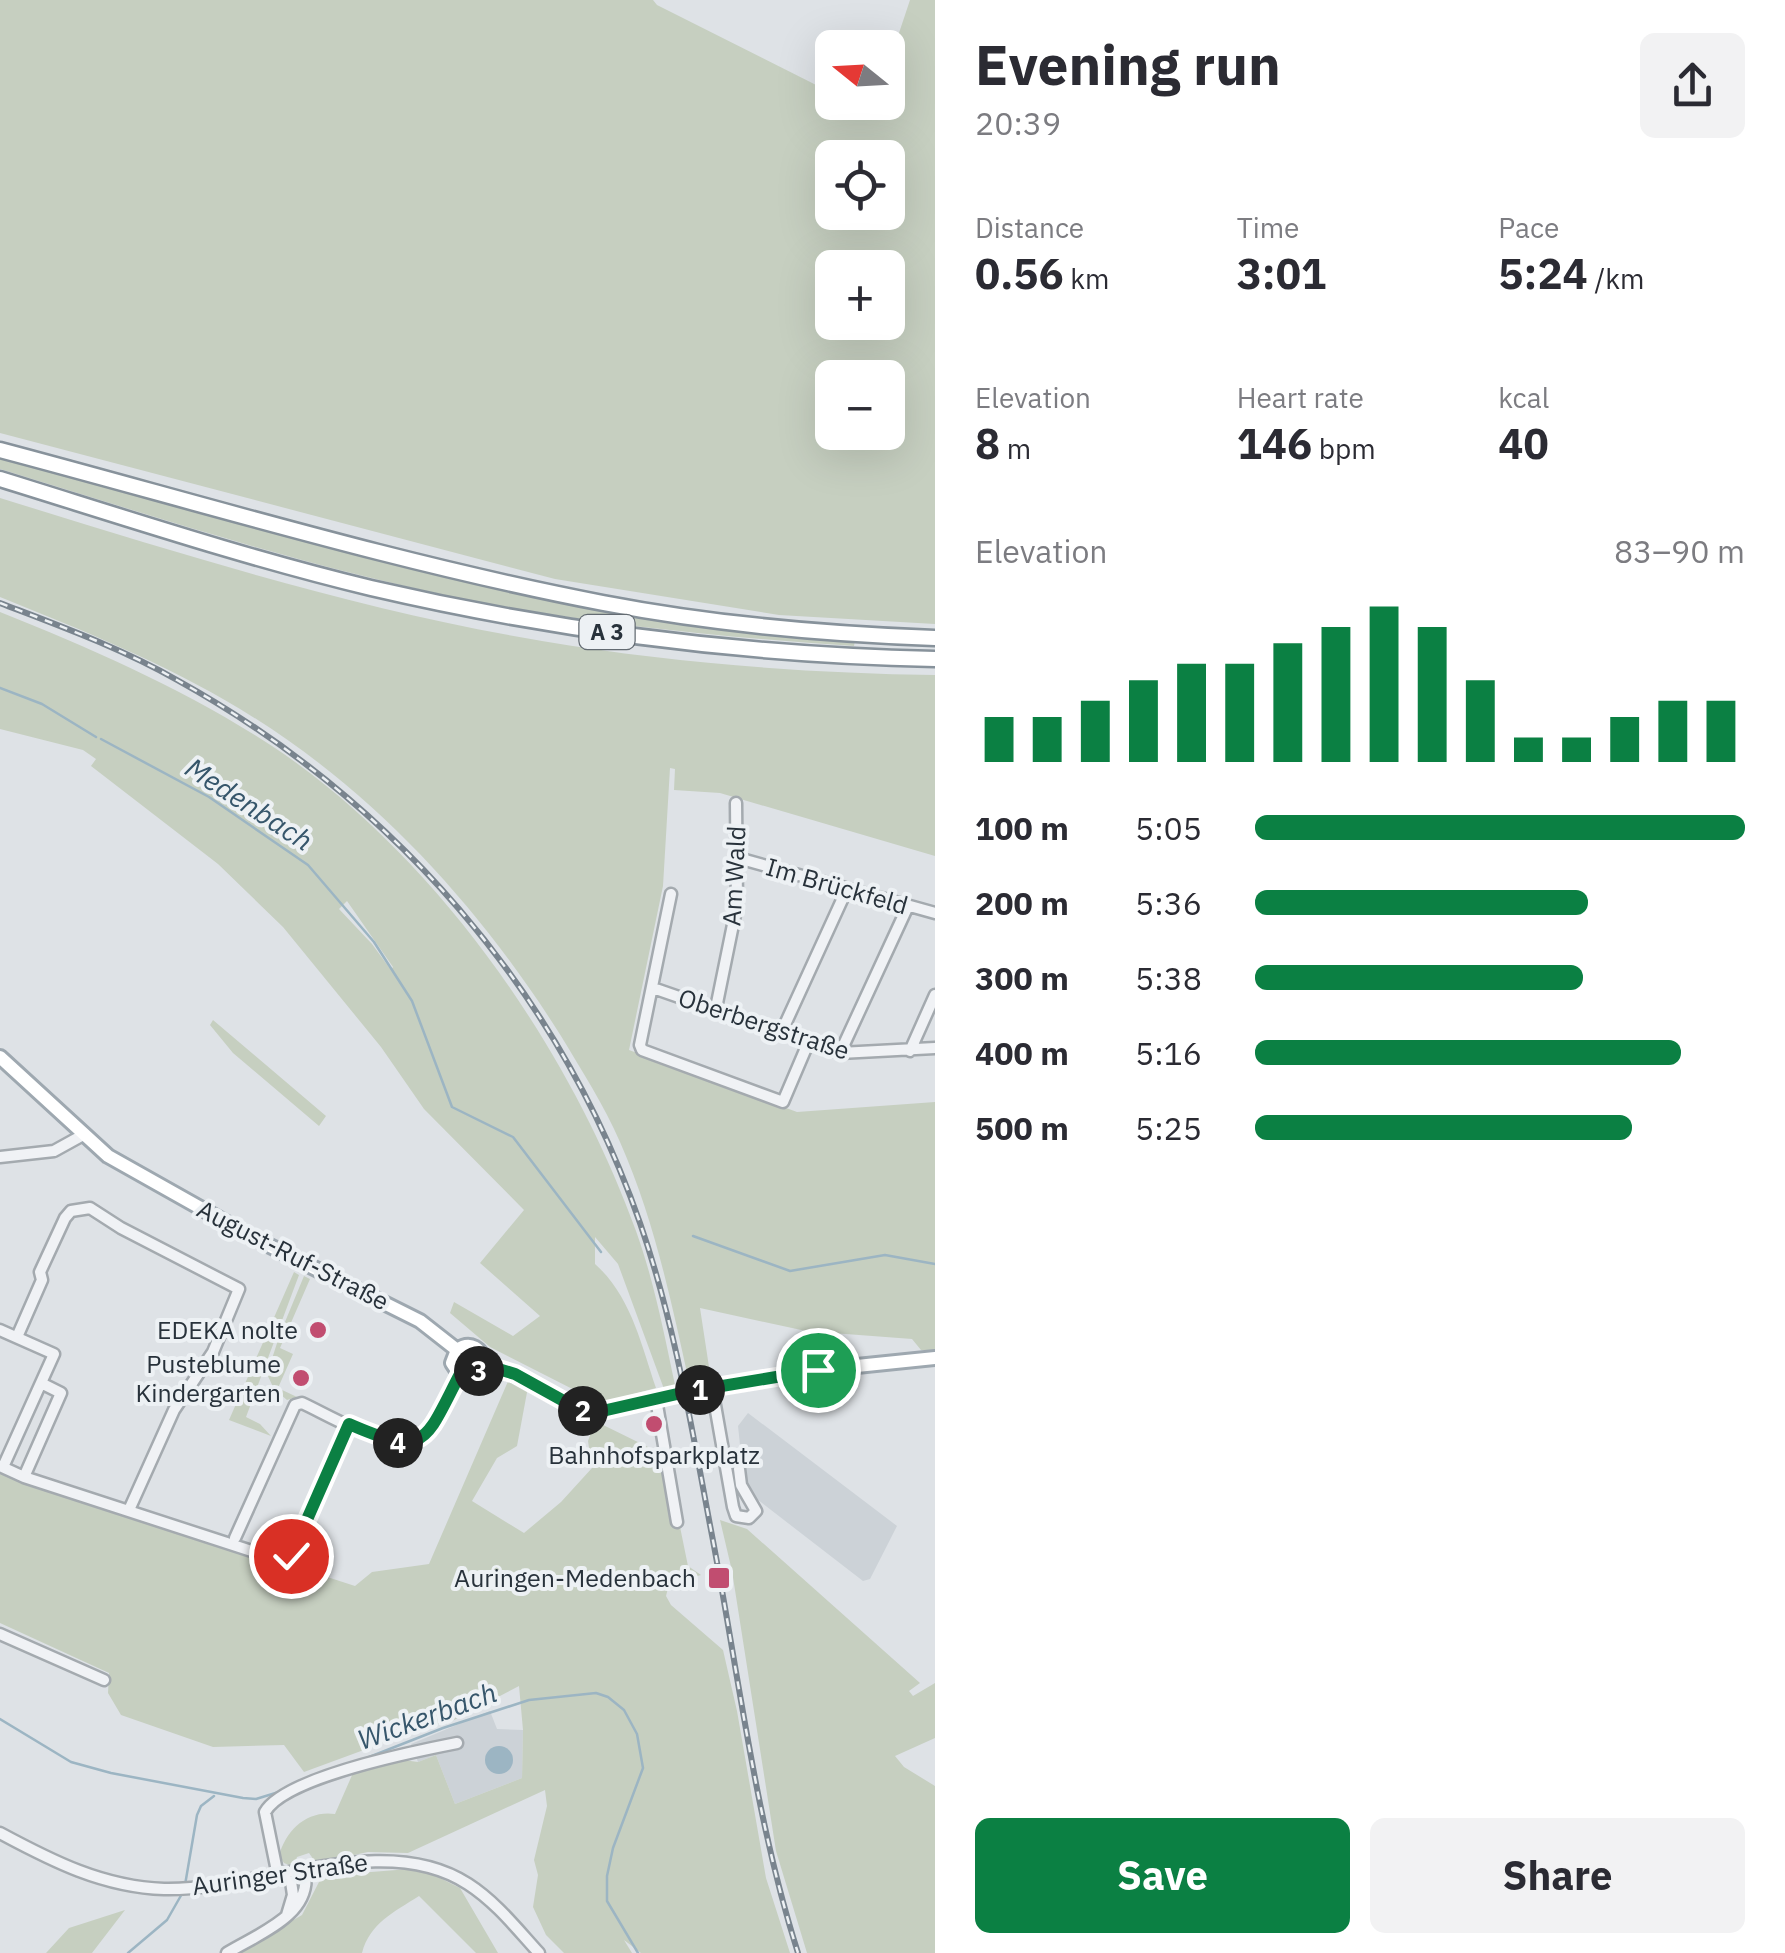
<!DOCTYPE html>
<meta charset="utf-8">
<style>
body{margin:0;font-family:"IBM Plex Sans",sans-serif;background:#f2f2f3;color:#2b2b33;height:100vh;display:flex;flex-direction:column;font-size:38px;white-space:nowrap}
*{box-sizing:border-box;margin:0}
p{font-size:32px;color:#7c7c81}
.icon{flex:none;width:55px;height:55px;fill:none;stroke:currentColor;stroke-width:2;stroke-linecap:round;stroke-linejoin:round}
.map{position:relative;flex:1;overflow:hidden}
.details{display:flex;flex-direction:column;background:#fff;width:850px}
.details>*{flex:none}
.needle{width:65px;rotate:288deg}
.controls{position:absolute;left:815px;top:30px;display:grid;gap:20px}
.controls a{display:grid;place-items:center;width:90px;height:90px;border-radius:15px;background:#fff;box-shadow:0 10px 40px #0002;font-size:50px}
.pin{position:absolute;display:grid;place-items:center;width:85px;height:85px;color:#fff;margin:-42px;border:5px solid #fff;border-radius:50%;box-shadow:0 2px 10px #0007}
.km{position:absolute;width:50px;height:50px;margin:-25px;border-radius:50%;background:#222;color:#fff;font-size:28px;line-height:50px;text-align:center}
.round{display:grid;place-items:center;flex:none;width:105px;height:105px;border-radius:15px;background:#f2f2f3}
.summary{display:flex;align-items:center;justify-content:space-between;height:170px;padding:0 40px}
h1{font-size:55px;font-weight:800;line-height:75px}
.stats{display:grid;grid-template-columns:repeat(3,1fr);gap:15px;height:170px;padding:10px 40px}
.stats div{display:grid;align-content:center}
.stats b{font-size:42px;font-weight:800}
.stats small{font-size:28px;font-weight:400}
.stats p{font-size:28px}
.chart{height:280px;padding:20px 40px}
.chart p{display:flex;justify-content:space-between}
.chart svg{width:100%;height:180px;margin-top:10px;stroke:#0b8043;stroke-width:6}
.cta{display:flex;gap:20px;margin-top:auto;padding:20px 40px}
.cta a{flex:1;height:115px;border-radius:15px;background:#0b8043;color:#fff;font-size:40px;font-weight:800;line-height:115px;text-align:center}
.cta a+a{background:#f2f2f3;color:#2b2b33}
ul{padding:0 40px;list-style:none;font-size:32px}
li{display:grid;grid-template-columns:160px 120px 1fr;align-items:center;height:75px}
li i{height:25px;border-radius:12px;background:#0b8043}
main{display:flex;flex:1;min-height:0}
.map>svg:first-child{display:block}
.built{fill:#ccd2d7}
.green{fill:#c6cfc0;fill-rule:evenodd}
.water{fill:#9cb5c3}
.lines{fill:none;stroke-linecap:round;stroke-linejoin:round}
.stream{stroke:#9cb5c3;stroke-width:2.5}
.minor-casing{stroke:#a4aaaf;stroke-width:15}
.major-casing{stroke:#9ea8b0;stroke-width:18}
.highway-casing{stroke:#87929b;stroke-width:19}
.minor{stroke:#f0f2f5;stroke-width:10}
.major{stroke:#fff;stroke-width:12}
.highway{stroke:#fff;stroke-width:14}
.rail-casing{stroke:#79848e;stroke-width:6}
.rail{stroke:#edf1f4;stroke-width:2.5;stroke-dasharray:8;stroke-linecap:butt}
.route-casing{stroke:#fff;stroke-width:20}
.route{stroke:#0b8043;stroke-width:12}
.poi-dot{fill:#c14d70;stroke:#edf1f4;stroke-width:4}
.labels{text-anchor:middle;stroke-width:8;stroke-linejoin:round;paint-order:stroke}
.shield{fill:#edf1f4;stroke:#636b72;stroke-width:2.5}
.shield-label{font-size:22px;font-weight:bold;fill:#28323b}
.street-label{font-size:25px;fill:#28323b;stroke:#edf1f4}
.poi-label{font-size:25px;fill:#28323b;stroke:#edf1f4;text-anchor:end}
.water-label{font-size:28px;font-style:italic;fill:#36566b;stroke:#edf1f4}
</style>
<main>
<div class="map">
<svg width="935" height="1953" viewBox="0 0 935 1953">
<rect width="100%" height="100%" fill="#dee2e6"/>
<path class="built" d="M748,1413L897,1526L870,1579L863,1581L749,1493L744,1483L738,1426Z
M490,1711L497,1729L523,1730L522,1778L455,1804L436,1755L418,1762L411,1744Z"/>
<path class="green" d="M0,0H653L657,5L832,93V102L850,103L870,113L874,103L888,102V66L910,0H935V624L779,615L555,579L0,433ZM832,158H888V212H832ZM832,268H888V322H832ZM832,378H888V432H832Z
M0,457L456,578L855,640L854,646C720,637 586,624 454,597C300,565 150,515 0,469Z
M0,498C178,553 358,610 542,641C671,663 805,673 935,675V856L720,793L674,790L675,769L670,768L663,886L629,1050L797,1112L935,1102V1351L921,1350L912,1339L806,1331L700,1308L711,1380L689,1382C671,1300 654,1219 620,1142C604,1105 582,1071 561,1036C479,906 373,789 240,709C164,663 82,630 0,597Z
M0,612C95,650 186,690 272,746C435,854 570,1048 636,1231C654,1281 664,1333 675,1385L664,1389L618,1264L595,1237V1264C631,1296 641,1344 656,1388L600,1403L490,1347L450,1313L454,1302L513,1336L540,1316L480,1263L524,1210L424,1109L381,1047L283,927L218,864L91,766L96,759L83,750L0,729ZM347,901L393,967L391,970L372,944L339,909Z
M213,1020L326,1116L319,1126L233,1053L210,1025Z
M294,1272L299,1275L246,1417L260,1424L271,1436L229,1420Z
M304,1276L310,1279L280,1348L293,1354L278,1388L297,1397L287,1400L274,1389L267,1374L280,1334Z
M509,1379L528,1387L517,1446L497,1458L472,1501L524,1533L561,1502L592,1468L588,1441L595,1421L648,1447L668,1468L688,1566L701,1575L669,1584L666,1596L671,1605L723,1650L737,1711L766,1878L790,1953H641L624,1940L632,1953H564L546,1935L533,1907L538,1875L534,1860L547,1806L545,1790L408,1853L368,1852L316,1863L309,1853L297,1857L294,1867L284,1863L279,1856C286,1830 307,1810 335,1814L353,1773L396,1759L418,1762L436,1755L455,1804L522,1778L523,1730L519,1686L454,1720L429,1726L304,1772L284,1745L213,1747L121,1715L108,1693L109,1673L0,1623V1471L355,1586L372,1572L429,1564Z
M720,1520L747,1529L920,1683L909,1691L913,1696L935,1683V1738L895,1756L904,1767L935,1786V1953H807L776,1851L732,1571Z
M409,1869L434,1875L460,1888L498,1953H476L419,1896C394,1912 370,1923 362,1953H237L302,1915L319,1882L333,1875Z
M125,1910L92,1953H46L69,1928Z"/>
<path class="water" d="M485 1760a14 14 0 1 1 28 0a14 14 0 1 1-28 0Z"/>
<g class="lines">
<path class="stream" d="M0,688L42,704L96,737
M101,739L209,797L308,865L374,942L412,1001L452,1107L513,1137L601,1252
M693,1236L790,1271L885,1255L935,1264
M0,1719L71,1762L111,1773L243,1798L256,1799L282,1791
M359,1761L443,1728L529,1700L596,1693L608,1697L624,1710L637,1734L643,1768L613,1848L607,1876V1901L638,1953
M185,1885L197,1815L201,1806L214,1796
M128,1953L167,1920L183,1892"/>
<g class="minor-casing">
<path id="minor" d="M738,858L935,913
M671,894L640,1045L642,1050L783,1102L809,1041
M653,988L840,1053L935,1048
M716,1008L737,905L736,803
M782,1031L847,889
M910,1051L935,995
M840,1053L908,906
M0,1157L54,1151L83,1135
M0,1330L54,1354L3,1467
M17,1337L42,1280L40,1272L65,1218L71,1211L90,1208L121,1228L239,1289L213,1352L174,1410L129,1510
M712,1388L733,1507L736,1516L749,1518L756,1511L741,1485L739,1469
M656,1399L677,1522
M0,1466L24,1477L273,1558
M24,1477L61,1393L41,1383
M235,1538L295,1405L302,1403C333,1417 401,1461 428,1431C442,1416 450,1392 460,1375
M291,1555L349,1424
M0,1634L104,1680
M0,1833C52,1861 103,1887 164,1889C259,1891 384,1829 468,1884C496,1902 517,1929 539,1953
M278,1876L265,1812C285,1777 416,1751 457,1743
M287,1915L293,1895L290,1875
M227,1953C258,1934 312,1915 305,1872"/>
</g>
<g class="major-casing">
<path id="major" d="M0,1057L108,1156L252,1237L420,1321L457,1350
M457,1350L452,1363L460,1375H474L483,1364
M457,1350C470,1341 483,1348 483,1364
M483,1364L515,1375L580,1410L598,1412L678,1394L818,1370L935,1358"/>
</g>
<g class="highway-casing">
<path id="highway" d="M0,450C200,503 400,564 603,603C712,624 824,634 935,638
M0,479C123,517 246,558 371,588C556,631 745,655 935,659"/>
</g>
<use href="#minor" class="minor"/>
<use href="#major" class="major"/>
<use href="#highway" class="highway"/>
<g class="rail-casing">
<path id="rail" d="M0,603C60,626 121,648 177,680C392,799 559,990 640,1223C674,1321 691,1424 710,1525C738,1668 754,1815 798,1953"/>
</g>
<use href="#rail" class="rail"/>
</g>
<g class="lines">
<g class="route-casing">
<path id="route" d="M291,1556L349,1424C427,1458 424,1443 460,1374L474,1375L482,1364L515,1374L580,1410L598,1412L686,1392L818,1370"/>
</g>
<use href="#route" class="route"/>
</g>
<g class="poi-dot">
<circle cx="318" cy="1330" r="10"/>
<circle cx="301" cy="1378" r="10"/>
<circle cx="654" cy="1424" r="10"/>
<rect x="707" y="1566" width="24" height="24" rx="5"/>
</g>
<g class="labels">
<rect class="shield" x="579.5" y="615" width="55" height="34" rx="8"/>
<g class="shield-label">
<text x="607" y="640">A 3</text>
</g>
<g class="street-label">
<text transform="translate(734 876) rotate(-87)" y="9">Am Wald</text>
<text transform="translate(837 886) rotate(16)" y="9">Im Brückfeld</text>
<text transform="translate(764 1024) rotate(18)" y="9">Oberbergstraße</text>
<text transform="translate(293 1255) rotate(27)" y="9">August-Ruf-Straße</text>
<text transform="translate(280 1874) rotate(-8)" y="9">Auringer Straße</text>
</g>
<g class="poi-label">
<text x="298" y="1339">EDEKA nolte</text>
<text x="281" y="1373">Pusteblume<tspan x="281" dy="29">Kindergarten</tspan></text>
<text x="654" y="1464" text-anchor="middle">Bahnhofsparkplatz</text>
<text x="696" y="1587">Auringen-Medenbach</text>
</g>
<g class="water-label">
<text transform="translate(249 804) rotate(33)" y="10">Medenbach</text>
<text transform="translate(427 1716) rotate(-20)" y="10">Wickerbach</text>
</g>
</g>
</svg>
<div class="controls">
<a><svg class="needle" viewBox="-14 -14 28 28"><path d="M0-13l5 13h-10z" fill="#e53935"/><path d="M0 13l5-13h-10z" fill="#7c7c81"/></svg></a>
<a><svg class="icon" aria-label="locate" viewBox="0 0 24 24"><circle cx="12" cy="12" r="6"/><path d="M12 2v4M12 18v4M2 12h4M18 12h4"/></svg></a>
<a>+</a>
<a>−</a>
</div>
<div class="pin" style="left:818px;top:1370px;background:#1e9e55"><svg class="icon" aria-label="arrive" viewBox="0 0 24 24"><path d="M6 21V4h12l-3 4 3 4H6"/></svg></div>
<div class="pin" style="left:291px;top:1556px;background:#d93025"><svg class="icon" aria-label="check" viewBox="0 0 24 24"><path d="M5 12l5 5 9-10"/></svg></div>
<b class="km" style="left:700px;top:1390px">1</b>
<b class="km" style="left:583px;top:1411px">2</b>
<b class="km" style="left:479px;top:1371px">3</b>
<b class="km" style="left:398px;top:1443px">4</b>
</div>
<section class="details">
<div class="summary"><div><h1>Evening run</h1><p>20:39</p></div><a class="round"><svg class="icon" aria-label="share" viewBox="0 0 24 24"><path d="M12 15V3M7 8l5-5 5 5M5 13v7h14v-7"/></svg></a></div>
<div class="stats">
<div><p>Distance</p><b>0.56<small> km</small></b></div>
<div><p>Time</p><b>3:01</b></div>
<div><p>Pace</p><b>5:24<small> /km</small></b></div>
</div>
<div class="stats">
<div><p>Elevation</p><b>8<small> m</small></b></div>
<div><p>Heart rate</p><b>146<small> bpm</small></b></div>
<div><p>kcal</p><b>40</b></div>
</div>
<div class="chart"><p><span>Elevation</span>83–90 m</p>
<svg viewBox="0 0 160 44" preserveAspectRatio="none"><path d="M5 44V33M15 44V33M25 44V29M35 44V24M45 44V20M55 44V20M65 44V15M75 44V11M85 44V6M95 44V11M105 44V24M115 44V38M125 44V38M135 44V33M145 44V29M155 44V29"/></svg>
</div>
<ul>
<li><b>100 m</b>5:05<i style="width:100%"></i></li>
<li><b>200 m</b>5:36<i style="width:68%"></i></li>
<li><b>300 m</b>5:38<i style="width:67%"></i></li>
<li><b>400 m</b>5:16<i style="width:87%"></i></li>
<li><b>500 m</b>5:25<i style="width:77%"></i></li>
</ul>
<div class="cta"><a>Save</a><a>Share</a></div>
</section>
</main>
